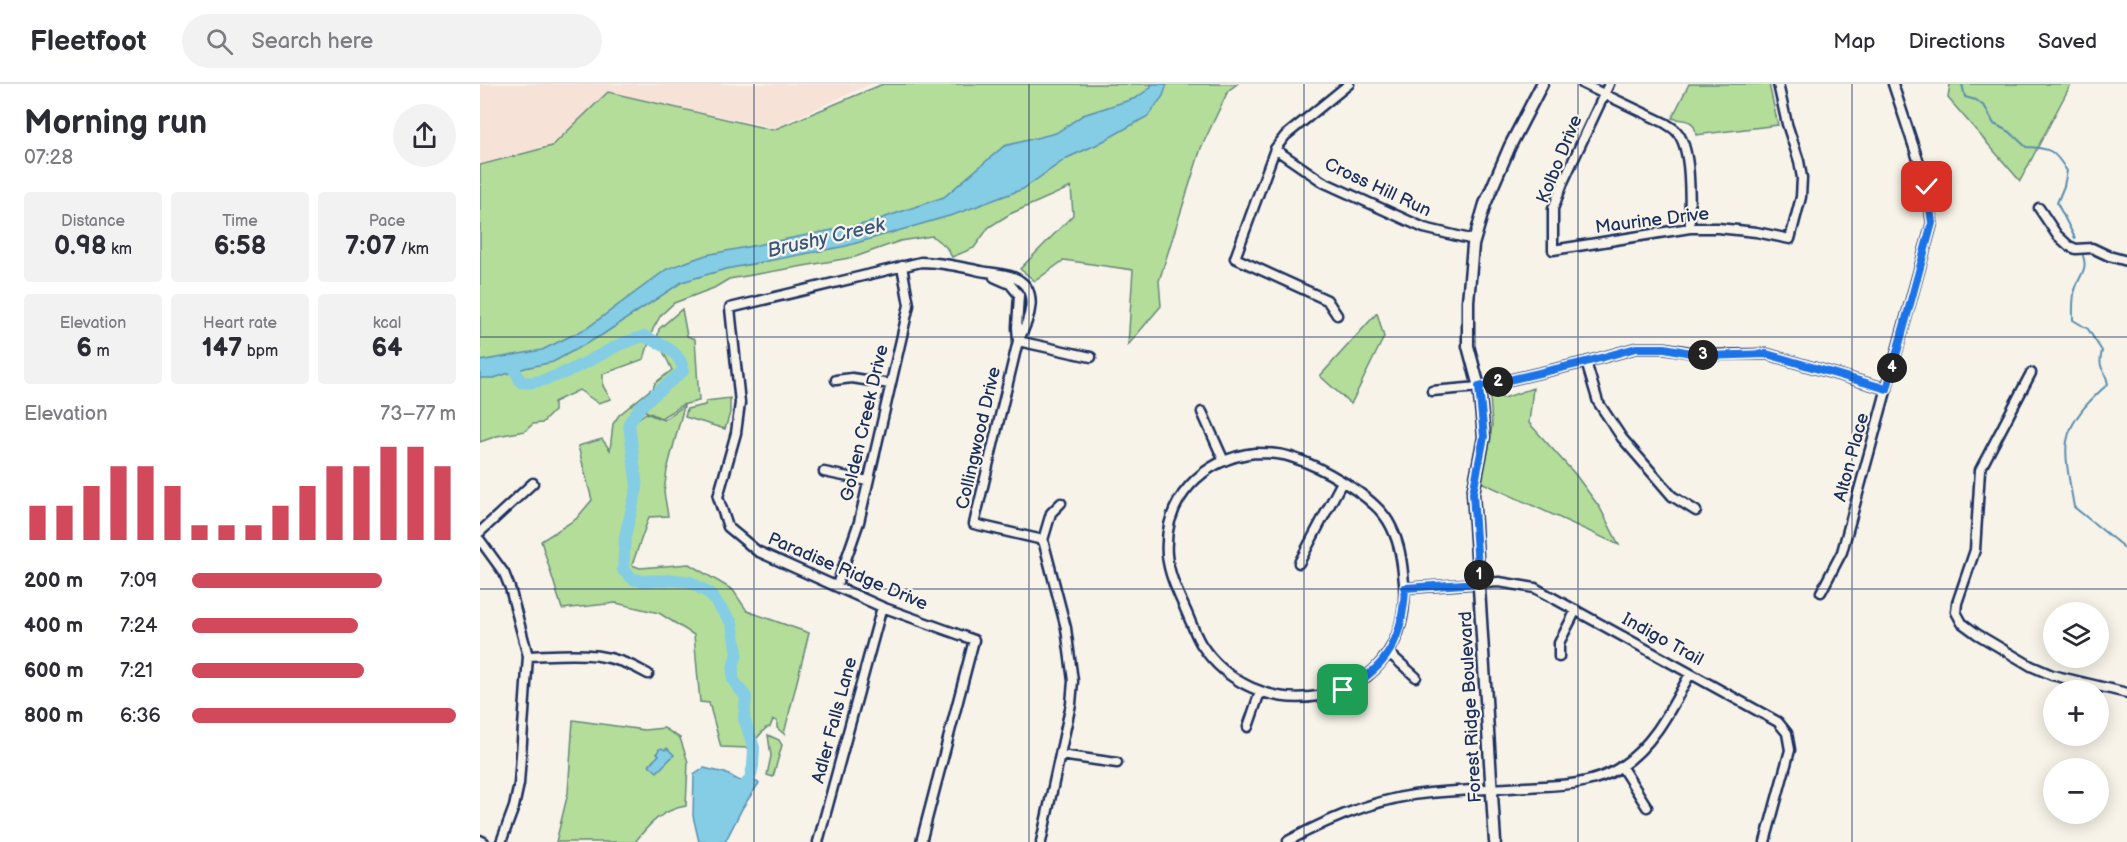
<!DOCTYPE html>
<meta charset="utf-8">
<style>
body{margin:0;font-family:"Balsamiq Sans",sans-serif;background:#f2f2f3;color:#2b2b33;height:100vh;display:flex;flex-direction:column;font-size:22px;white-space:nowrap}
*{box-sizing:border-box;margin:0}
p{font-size:20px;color:#7c7c81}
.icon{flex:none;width:33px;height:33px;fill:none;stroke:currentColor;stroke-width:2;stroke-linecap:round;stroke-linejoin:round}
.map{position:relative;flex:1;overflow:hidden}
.side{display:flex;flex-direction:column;background:#fff;width:480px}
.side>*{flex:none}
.tools{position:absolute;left:1563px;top:518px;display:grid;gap:12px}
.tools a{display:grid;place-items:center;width:66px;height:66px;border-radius:50%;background:#fff;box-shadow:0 3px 15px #0003;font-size:30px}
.pin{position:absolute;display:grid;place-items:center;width:51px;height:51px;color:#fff;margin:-26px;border-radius:12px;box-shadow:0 3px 9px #0006}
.km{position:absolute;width:30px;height:30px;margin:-15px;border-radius:50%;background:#222;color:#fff;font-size:16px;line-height:30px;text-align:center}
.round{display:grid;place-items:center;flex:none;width:63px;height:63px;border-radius:32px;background:#f2f2f3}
.summary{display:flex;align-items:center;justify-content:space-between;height:102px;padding:0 24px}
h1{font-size:33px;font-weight:700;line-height:45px}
.stats{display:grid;grid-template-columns:repeat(3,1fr);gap:9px;height:102px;padding:6px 24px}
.stats div{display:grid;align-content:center;border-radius:6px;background:#f2f2f3;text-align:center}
.stats b{font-size:26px;font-weight:700}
.stats small{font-size:16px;font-weight:400}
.stats p{font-size:16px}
.chart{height:168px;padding:12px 24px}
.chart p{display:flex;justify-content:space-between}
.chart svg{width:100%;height:108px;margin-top:6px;stroke:#d1495b;stroke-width:6}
ul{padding:0 24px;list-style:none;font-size:20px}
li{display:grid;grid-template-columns:96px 72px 1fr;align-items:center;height:45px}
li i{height:15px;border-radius:8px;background:#d1495b}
header{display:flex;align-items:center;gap:36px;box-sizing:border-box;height:84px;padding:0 30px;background:#fff;border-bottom:2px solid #e1e1e2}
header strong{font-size:28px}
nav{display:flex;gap:33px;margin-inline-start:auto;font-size:21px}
.search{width:420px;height:54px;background:#f2f2f3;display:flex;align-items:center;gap:15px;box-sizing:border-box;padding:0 21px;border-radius:33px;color:#7c7c81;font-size:22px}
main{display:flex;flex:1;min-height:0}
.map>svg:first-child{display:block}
.built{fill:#f7e2d8}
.green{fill:#b3dd99;stroke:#67867c;stroke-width:1.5}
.water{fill:#84cde5;stroke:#5a8eaf;stroke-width:1.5}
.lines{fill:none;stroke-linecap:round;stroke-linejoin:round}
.stream{stroke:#5a8eaf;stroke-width:2}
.river{stroke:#84cde5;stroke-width:12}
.minor-casing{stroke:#1b2f5e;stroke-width:13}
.tertiary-casing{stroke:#1b2f5e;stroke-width:15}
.minor{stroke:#f7f3e8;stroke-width:8}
.tertiary{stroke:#f7f3e8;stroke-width:10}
.route-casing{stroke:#fff;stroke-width:12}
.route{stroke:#1a73e8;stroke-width:8}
.grid{fill:none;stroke:#1b2f5e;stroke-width:1.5;stroke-opacity:0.55}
.labels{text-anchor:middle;stroke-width:4.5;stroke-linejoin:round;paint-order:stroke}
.street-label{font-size:18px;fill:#1b2f5e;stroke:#f7f3e8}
.water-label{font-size:20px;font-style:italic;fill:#355680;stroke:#f7f3e8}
</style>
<header>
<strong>Fleetfoot</strong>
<div class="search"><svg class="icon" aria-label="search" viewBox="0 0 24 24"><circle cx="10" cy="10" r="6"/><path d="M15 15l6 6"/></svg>Search here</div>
<nav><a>Map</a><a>Directions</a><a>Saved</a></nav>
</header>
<main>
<section class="side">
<div class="summary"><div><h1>Morning run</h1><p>07:28</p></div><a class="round"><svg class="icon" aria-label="share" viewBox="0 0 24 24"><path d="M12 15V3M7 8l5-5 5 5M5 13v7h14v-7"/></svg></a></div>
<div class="stats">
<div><p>Distance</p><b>0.98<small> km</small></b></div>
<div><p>Time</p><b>6:58</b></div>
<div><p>Pace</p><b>7:07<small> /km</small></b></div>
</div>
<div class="stats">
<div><p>Elevation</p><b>6<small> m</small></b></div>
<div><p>Heart rate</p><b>147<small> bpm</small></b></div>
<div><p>kcal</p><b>64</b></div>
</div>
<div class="chart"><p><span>Elevation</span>73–77 m</p>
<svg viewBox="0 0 160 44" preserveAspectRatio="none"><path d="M5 44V30M15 44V30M25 44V22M35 44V14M45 44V14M55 44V22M65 44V38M75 44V38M85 44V38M95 44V30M105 44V22M115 44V14M125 44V14M135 44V6M145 44V6M155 44V14"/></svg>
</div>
<ul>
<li><b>200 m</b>7:09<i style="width:72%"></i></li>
<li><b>400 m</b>7:24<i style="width:63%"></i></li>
<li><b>600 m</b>7:21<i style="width:65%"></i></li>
<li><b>800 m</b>6:36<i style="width:100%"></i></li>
</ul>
</section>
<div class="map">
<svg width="1647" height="758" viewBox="0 0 1647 758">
<rect width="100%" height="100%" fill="#f7f3e8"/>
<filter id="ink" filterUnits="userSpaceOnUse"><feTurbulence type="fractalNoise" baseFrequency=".0167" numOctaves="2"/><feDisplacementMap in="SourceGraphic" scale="12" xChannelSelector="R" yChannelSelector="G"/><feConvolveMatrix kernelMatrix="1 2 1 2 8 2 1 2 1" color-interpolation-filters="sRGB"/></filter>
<g filter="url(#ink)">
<path class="built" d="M0,0H391L294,44L128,8L72,61L0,80Z"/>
<path class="green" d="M403,0H757L748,7L721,64L679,197L681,222L648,261L653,186L584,176L555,197L540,185L593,131L591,103L530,130L509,143L494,164L472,173L466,163L452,152L420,157L375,173L249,195L234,204L194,219L181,231L173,245L164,275L123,290V302L131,315L118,319L99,306L74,318V327L62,339L53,340L45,347L17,352L0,358V81L72,62L128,8L293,46Z
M1209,0H1289L1298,41L1216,51C1214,33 1206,38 1192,34Z
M1470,0H1591L1540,97L1468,14Z
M202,225L207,252L215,255L219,317L202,321L181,334L165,327L175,299L192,286L177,255L179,245Z
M897,229L904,253L871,320L840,292Z
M1053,304L1049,339L1095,390L1120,424L1139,461L1001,398L1012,342L1010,311L1024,314Z
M170,306L163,328L156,336L166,329L183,336L204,322L187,386L184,408L188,432L169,433L152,481L160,484L209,480L253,506L267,527L329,549L304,650L297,644V637L293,636L290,643L286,644L268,664L241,663L229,619L220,618L214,551L179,529L136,519L82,525L61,457L96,435L112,416L98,362L122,355L130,366L133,340L139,331Z
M250,314V329L245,345L205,333L207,325L225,321L226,317Z
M93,636L164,646L184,644L200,654L208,678L206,722C182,726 170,739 155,758H76L88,709Z
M288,651L299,656L302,661L293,693L287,691L291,672Z"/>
<path class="water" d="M672,0H687L683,12L668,32L618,60L587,74L543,105L476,130L366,162L246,185L202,198L122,251L73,278L45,284L14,294H0V277L62,266L107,244L187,185L226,171L388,139L464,113L524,62L576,49L603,31L656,14L670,4Z
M182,664L185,666L187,664L194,671L177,688L169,681L179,671L177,669L179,665Z
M224,684L245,689L260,697L270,695L279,699L263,723L245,758H219L213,732L214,691Z"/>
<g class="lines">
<path class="stream" d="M1482,0L1485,13L1496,16L1505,23L1514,40L1530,48L1546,63C1571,64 1574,66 1587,87L1584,102L1577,119L1595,154
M1603,172C1608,185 1600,191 1596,203C1592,212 1593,226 1593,236L1608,245L1622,267C1617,287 1625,283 1628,300C1612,314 1591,334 1587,357C1584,375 1591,404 1594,423L1647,466"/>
<path class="river" d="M33,282L41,298C67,303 117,272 141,260C148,257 156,255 164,252C180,260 202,267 203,287L161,322L149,339L157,404L145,452L143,486L153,495L163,497L195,496L210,498L229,509L252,539L257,569L253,584V596L266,613L264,634L274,664L273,682L270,695L260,708"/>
<g class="minor-casing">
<path id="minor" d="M1103,0L1185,39C1189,42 1194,44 1197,48C1213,66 1209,120 1210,144
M1129,0L1084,96L1073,125V166L1210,144H1238L1276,148L1310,155L1321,113L1322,94L1319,77L1307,40L1298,0
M795,65L843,98L944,144L994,156
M1559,124L1577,151L1589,162L1596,165L1612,164L1629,172L1647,177
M514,193L530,200L539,211L537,243L538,257
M857,231L847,216L755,174L795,65L805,52L869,0
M538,257L611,273
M1106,278L1118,318L1142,354L1192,412L1216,427
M1551,289L1500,386L1495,466L1477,519L1476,528L1482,539L1497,550L1551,582L1572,591L1647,609
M356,296L372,294L410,300
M952,307L999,303L1106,278L1156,264H1185L1226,271L1287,270L1407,305
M722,328L743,375
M775,369C787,369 799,369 811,373C840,382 892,411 908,437C918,454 921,470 923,489C931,550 902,602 838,612C792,620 746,599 721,560C715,550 711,538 706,527C698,509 689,491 687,471C683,416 722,375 775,369Z
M344,388L388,397
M0,448L53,399
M0,456L24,489L30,504L48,572L39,700L34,723L21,758
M563,456L571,429L581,419
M819,479L862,398
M357,501L379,438L429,221L422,182
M925,504L1019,498L1055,504L1298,638L1307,649L1310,666L1285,758
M1341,508L1362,468L1452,139L1447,103L1413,0
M909,569L936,593
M48,572C95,570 125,565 168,590
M1079,573V559L1096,526
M768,643L780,608
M580,671L637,679
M1141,682L1167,723
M0,756L4,758
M808,757C852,733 900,713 950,709C982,706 1014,705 1046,703C1078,701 1111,702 1139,684C1174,661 1191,625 1210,590
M338,758L402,523
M441,758L494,556L402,523L277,467L248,443L238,413L256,349L260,319L250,224L441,178C460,178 477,182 496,186C508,189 521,189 533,193C562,205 549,237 538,257L494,440L563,456
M561,758L591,620L593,597L586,544L563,456"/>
</g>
<g class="tertiary-casing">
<path id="tertiary" d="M1015,758L993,409L1004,353L999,303L988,262V217L993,161L1005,120L1030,62L1062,0"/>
</g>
<use href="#minor" class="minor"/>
<use href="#tertiary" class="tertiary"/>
</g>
</g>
<g class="lines" filter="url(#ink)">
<g class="route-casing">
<path id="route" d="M863,606C909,585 923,552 925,504L999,499L993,409L1004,353L999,303L1106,278L1156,264H1185L1226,272L1287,270L1407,305L1452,139L1447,103"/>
</g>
<use href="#route" class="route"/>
</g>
<path class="grid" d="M274,0V758M549,0V758M824,0V758M1098,0V758M1372,0V758M0,253H1647M0,505H1647"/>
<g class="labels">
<g class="street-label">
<text transform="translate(1079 75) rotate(-68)" y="6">Kolbo Drive</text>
<text transform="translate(898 103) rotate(25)" y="6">Cross Hill Run</text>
<text transform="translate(1172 136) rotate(-7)" y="6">Maurine Drive</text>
<text transform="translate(384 339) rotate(-77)" y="6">Golden Creek Drive</text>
<text transform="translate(498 354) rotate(-77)" y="6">Collingwood Drive</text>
<text transform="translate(1371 373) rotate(-75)" y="6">Alton Place</text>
<text transform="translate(368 487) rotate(23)" y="6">Paradise Ridge Drive</text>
<text transform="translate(1183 555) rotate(29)" y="6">Indigo Trail</text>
<text transform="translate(990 623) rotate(-93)" y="6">Forest Ridge Boulevard</text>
<text transform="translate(354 636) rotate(-75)" y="6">Adler Falls Lane</text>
</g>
<g class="water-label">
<text transform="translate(346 153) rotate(-13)" y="7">Brushy Creek</text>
</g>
</g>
</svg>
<div class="tools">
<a><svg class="icon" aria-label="layers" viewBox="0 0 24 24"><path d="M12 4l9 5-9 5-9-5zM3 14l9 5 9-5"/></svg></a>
<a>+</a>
<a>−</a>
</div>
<div class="pin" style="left:863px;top:606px;background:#1e9e55"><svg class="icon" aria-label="arrive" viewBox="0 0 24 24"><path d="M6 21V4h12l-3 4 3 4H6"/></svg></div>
<div class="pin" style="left:1447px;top:103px;background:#d93025"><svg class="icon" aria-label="check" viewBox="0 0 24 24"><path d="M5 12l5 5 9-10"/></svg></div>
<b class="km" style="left:999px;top:491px">1</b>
<b class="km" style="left:1018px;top:298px">2</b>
<b class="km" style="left:1223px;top:271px">3</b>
<b class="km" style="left:1412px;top:284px">4</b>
</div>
</main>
